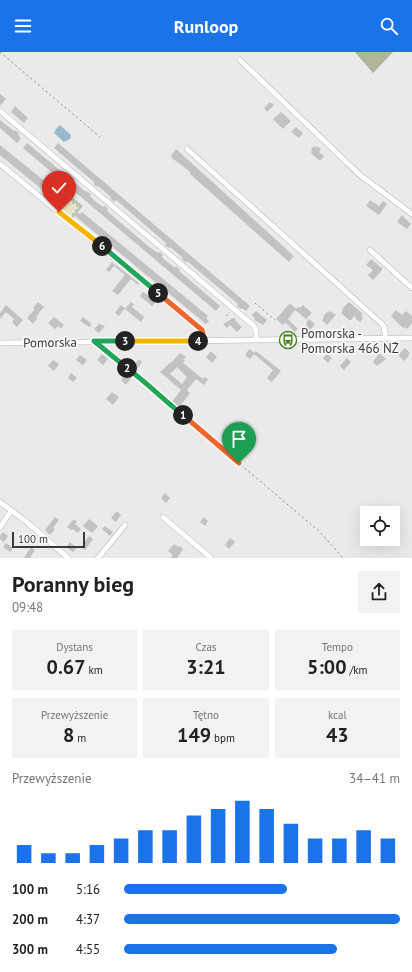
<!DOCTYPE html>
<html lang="pl">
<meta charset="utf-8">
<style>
body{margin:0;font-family:"PT Sans",sans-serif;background:#f2f2f2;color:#222;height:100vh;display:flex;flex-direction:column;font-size:15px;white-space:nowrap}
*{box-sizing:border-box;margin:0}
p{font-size:13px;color:#767676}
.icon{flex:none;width:22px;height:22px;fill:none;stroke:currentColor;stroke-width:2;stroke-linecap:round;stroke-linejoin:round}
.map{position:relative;height:506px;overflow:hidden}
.drawer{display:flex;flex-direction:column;background:#fff;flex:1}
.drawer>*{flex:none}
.tools{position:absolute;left:360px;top:454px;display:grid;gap:8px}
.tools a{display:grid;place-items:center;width:40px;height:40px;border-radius:0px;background:#fff;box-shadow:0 4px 16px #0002;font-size:20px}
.scale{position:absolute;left:12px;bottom:10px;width:73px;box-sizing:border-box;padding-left:4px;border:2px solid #3a3b3b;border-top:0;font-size:11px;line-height:14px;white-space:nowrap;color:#3a3b3b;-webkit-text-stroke:3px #f7f8f9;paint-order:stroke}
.pin{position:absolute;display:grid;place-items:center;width:34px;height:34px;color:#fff;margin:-41px -17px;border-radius:50% 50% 50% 0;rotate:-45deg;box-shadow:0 0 4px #0007}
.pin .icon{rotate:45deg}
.km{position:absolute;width:20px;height:20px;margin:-10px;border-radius:50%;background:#222;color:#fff;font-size:11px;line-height:20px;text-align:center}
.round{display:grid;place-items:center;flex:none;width:42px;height:42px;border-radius:0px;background:#f2f2f2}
.headline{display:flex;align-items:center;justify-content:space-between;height:68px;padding:0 12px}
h1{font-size:22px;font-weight:800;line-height:30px}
.stats{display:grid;grid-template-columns:repeat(3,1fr);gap:6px;height:68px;padding:4px 12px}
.stats div{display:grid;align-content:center;border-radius:0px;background:#f2f2f2;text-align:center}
.stats b{font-size:20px;font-weight:800}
.stats small{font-size:11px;font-weight:400}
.stats p{font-size:11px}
.chart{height:112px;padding:8px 12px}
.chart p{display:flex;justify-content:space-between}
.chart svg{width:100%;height:72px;margin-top:4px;stroke:#1a73e8;stroke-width:6}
ul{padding:0 12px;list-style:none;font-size:13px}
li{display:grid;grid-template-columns:64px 48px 1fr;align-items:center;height:30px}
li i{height:10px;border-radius:5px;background:#1a73e8}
header{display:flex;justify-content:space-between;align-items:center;height:52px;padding:0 12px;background:#1a73e8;color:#fff;font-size:18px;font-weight:800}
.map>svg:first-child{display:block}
.green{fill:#bcc5a9}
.forest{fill:#adb698}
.sand{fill:#ebe1bc}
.water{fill:#98b8cb}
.building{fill:#c3c2c0;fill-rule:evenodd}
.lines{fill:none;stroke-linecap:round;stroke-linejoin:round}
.minor-casing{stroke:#b3b4b5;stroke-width:6}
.path{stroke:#898a8b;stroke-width:1;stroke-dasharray:2 3;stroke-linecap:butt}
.minor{stroke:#fff;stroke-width:5}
.split-1-casing{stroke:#fff;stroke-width:8}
.split-2-casing{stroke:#fff;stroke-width:8}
.split-3-casing{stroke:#fff;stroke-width:8}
.split-4-casing{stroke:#fff;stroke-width:8}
.split-5-casing{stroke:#fff;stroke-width:8}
.split-6-casing{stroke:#fff;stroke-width:8}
.split-7-casing{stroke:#fff;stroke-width:8}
.split-1{stroke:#f0652b;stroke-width:5}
.split-2{stroke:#22a559;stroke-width:5}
.split-3{stroke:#22a559;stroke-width:5}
.split-4{stroke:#f5b400;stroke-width:5}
.split-5{stroke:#f0652b;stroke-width:5}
.split-6{stroke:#22a559;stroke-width:5}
.split-7{stroke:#f5b400;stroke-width:5}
.labels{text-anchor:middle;stroke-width:3.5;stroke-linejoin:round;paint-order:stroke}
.poi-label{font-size:13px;fill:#3a3b3b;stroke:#f7f8f9;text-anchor:start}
.street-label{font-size:13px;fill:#3a3b3b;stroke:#f7f8f9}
</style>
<header><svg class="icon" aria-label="menu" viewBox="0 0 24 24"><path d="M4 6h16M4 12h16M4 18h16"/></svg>Runloop<svg class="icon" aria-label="search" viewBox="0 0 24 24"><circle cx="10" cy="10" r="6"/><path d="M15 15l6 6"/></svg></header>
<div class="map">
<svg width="412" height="506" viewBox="0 0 412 506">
<rect width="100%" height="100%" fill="#eaeaec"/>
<path class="green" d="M70,143L83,154L72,167L71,165L79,155L69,147L60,158L59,156Z"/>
<path class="forest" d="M355,0H393L373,21Z"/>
<path class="sand" d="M69,149L76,155L70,163L63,157Z"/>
<path class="water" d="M60,73L71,83L70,87L64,90L54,81L56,77Z"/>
<path class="building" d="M0,42L6,47L0,54Z
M270,50L274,53L267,60L264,56Z
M15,54L28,66L24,71L11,60Z
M281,60L291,69L283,77L273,67Z
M0,68L14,79L15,78L19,81L18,83L21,86L17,91L0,76Z
M296,75L303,81L299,86L291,80Z
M27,91L86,140L87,139L89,141L91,142L90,144L96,150L103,155L104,154L106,155L108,157L107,159L148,194L158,201L159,200L161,201L163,203L162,205L165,208L175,216L176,214L180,218L179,219L220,254L216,259L23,96Z
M58,91L250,254L246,259L242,256L241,257L237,254L238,252L187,209L186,211L182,207L183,206L170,195L169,196L165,193L166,191L116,148L114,150L110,146L111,145L98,134L97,135L94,133V130L54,96Z
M0,93L64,145L62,147L64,150L61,153L0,103Z
M314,94L316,96L317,94L321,97L319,100L324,104L320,109L311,101L312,99L311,98Z
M176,97L294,204L289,210L190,122L189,119L172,106L171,104Z
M370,148L379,154L383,149L387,152L379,163L366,154Z
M78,160L80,162L82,160L208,264L206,266L209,269L206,272L75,164Z
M402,163L411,172L407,177L397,170Z
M371,207L383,217L373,228L368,223L373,218L366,213Z
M112,210L139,231L138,233L131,227L118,243L112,239L125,223L114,214L109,220L106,218Z
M143,240L151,245L152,243L157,248L152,254L140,244Z
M38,250L44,255L37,263H38L36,266L37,267L33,272L27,266L35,257L33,256Z
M131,250L134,252L132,255L144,265L141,270L125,257Z
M349,250L363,262L361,264L363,266L360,270L355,266V263L351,268H349L341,261L343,258L342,257Z
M290,251L296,257L298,255L300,256L303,253L312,261L306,267L295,258L288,267L298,277L295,280L285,270L283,273L276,267Z
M6,253L23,268L17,275L12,270L14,267L6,260L0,267V261Z
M121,253L125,256L119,264L115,261Z
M396,258L402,263L406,259L412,264V271L407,277L404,275L403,276L391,264Z
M256,259L267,268L263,273L254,268L255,267L252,263Z
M330,259L336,263L327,273L322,268L324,266L323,265L327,260L328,261Z
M54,265L64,273L61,277L58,274L55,277L48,271Z
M83,265L92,272L89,275L80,269Z
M233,266H235V268L242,275L237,280L230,273L227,276L223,272Z
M309,267L315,272L309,280L305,276L307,273L306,271Z
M99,272L105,274L99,281L94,277Z
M405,296L410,301L408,303L409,304L404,309L398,303Z
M249,297L255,301L250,307L245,303Z
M211,299L217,305L212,311L206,305Z
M256,299L281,319L272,330L267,326L273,318L254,302Z
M180,301L186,305L183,308L185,309L183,311L203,327L205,325L208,327L204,333L196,327L187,338L190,341L178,357L171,351L181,338L160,320L171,310V311ZM177,315L187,325L182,332L170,322Z
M379,301L386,307L377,314L373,310Z
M102,302L108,307L103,313L97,308Z
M327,302L332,306L328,311L323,306Z
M80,303L87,308L83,313L76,308Z
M347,306L351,310L344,318L340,314Z
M139,307L142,310L138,316L134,313Z
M53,308L59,312L54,319L48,314Z
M71,321L77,326L73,330L68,326Z
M127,321L132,325L126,333L121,328Z
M112,340L119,345L113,353L106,347Z
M165,441L170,446L166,451L161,446Z
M117,459L121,463L116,470L111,466Z
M55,465L59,468L53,476L55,477L50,483L45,478Z
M204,465L208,469L205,474L200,470Z
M74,467L77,470L75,472L81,477L78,481L73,477L71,478L67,475Z
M89,467L98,474L92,481L83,474Z
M105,474L113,480L110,484L102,477Z
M3,480L8,484L4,490L0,487V484Z
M89,484L93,487L85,498L81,495Z
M230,486L235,490L229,497L225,493Z
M70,490L77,496L73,500L66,495Z
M6,491L13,496L10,500L3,495Z
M174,492L178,495L179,494L183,497L177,506H170L173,503L168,499Z
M31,495L35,498L30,506H24Z"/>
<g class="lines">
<g class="minor-casing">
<path id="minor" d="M240,8L360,123L412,162
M0,59L254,274L256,279V288
M187,97L382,272L384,275L386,287
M0,112L202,278L203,281L202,289
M370,198L412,236
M94,289L150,334L157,341
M0,291L412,286
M0,450L28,471L68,506
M163,465L211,506
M0,475L11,459
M98,506L125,473"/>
</g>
<path class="path" d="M0,0L100,85
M62,156L69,148L78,155L71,164
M255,251L275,268
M226,264L230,260
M161,345L320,480L343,506"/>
<use href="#minor" class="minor"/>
</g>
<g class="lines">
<g class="split-1-casing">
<path id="split-1" d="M183,363L239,411"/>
</g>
<g class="split-2-casing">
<path id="split-2" d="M127,316C147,331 164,348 183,363"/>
</g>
<g class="split-3-casing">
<path id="split-3" d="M125,289H94L127,316"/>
</g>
<g class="split-4-casing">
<path id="split-4" d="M125,289H198"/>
</g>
<g class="split-5-casing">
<path id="split-5" d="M158,241L202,278L203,281L202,288L198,289"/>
</g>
<g class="split-6-casing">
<path id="split-6" d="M102,194L158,241"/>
</g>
<g class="split-7-casing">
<path id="split-7" d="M59,160L102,194"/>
</g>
<use href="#split-1" class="split-1"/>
<use href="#split-2" class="split-2"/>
<use href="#split-3" class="split-3"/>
<use href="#split-4" class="split-4"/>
<use href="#split-5" class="split-5"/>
<use href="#split-6" class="split-6"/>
<use href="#split-7" class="split-7"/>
</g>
<defs>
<g id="bus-ring" transform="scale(0.9)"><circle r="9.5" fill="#f7f8f9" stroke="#3f7d1b" stroke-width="1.5"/><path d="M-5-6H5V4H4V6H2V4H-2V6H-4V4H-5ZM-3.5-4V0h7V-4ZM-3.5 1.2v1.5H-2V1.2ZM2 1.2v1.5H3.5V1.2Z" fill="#3f7d1b"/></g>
</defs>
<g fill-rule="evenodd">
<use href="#bus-ring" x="288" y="288"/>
</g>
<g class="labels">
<g class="poi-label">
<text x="301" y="286">Pomorska -<tspan x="301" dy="15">Pomorska 466 NŻ</tspan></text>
</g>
<g class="street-label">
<text transform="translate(50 290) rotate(-1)" y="5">Pomorska</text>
</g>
</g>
</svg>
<div class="tools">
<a><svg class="icon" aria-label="locate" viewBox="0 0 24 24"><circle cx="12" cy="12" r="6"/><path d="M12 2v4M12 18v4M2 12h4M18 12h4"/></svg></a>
</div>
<div class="scale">100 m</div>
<div class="pin" style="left:239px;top:411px;background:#1e9e55"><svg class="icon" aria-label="arrive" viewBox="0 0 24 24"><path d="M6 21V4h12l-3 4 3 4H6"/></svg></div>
<div class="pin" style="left:59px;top:160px;background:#d93025"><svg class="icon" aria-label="check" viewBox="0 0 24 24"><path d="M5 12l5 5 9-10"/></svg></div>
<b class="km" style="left:183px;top:363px">1</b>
<b class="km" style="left:127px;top:316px">2</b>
<b class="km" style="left:125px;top:289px">3</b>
<b class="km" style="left:198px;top:289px">4</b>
<b class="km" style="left:158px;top:241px">5</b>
<b class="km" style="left:102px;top:194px">6</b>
</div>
<section class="drawer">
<div class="headline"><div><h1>Poranny bieg</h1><p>09:48</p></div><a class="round"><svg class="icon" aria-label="share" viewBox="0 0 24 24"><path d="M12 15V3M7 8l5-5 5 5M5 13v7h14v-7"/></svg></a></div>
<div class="stats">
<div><p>Dystans</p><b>0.67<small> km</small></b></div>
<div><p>Czas</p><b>3:21</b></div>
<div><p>Tempo</p><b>5:00<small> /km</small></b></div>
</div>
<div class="stats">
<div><p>Przewyższenie</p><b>8<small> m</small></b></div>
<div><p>Tętno</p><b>149<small> bpm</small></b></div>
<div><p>kcal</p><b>43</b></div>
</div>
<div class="chart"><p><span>Przewyższenie</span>34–41 m</p>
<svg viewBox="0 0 160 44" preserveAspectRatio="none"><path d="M5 44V33M15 44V38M25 44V38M35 44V33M45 44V29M55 44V24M65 44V24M75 44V15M85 44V11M95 44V6M105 44V11M115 44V20M125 44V29M135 44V29M145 44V24M155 44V29"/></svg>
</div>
<ul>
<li><b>100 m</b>5:16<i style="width:59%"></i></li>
<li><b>200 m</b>4:37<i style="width:100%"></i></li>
<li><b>300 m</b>4:55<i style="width:77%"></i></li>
</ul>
</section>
